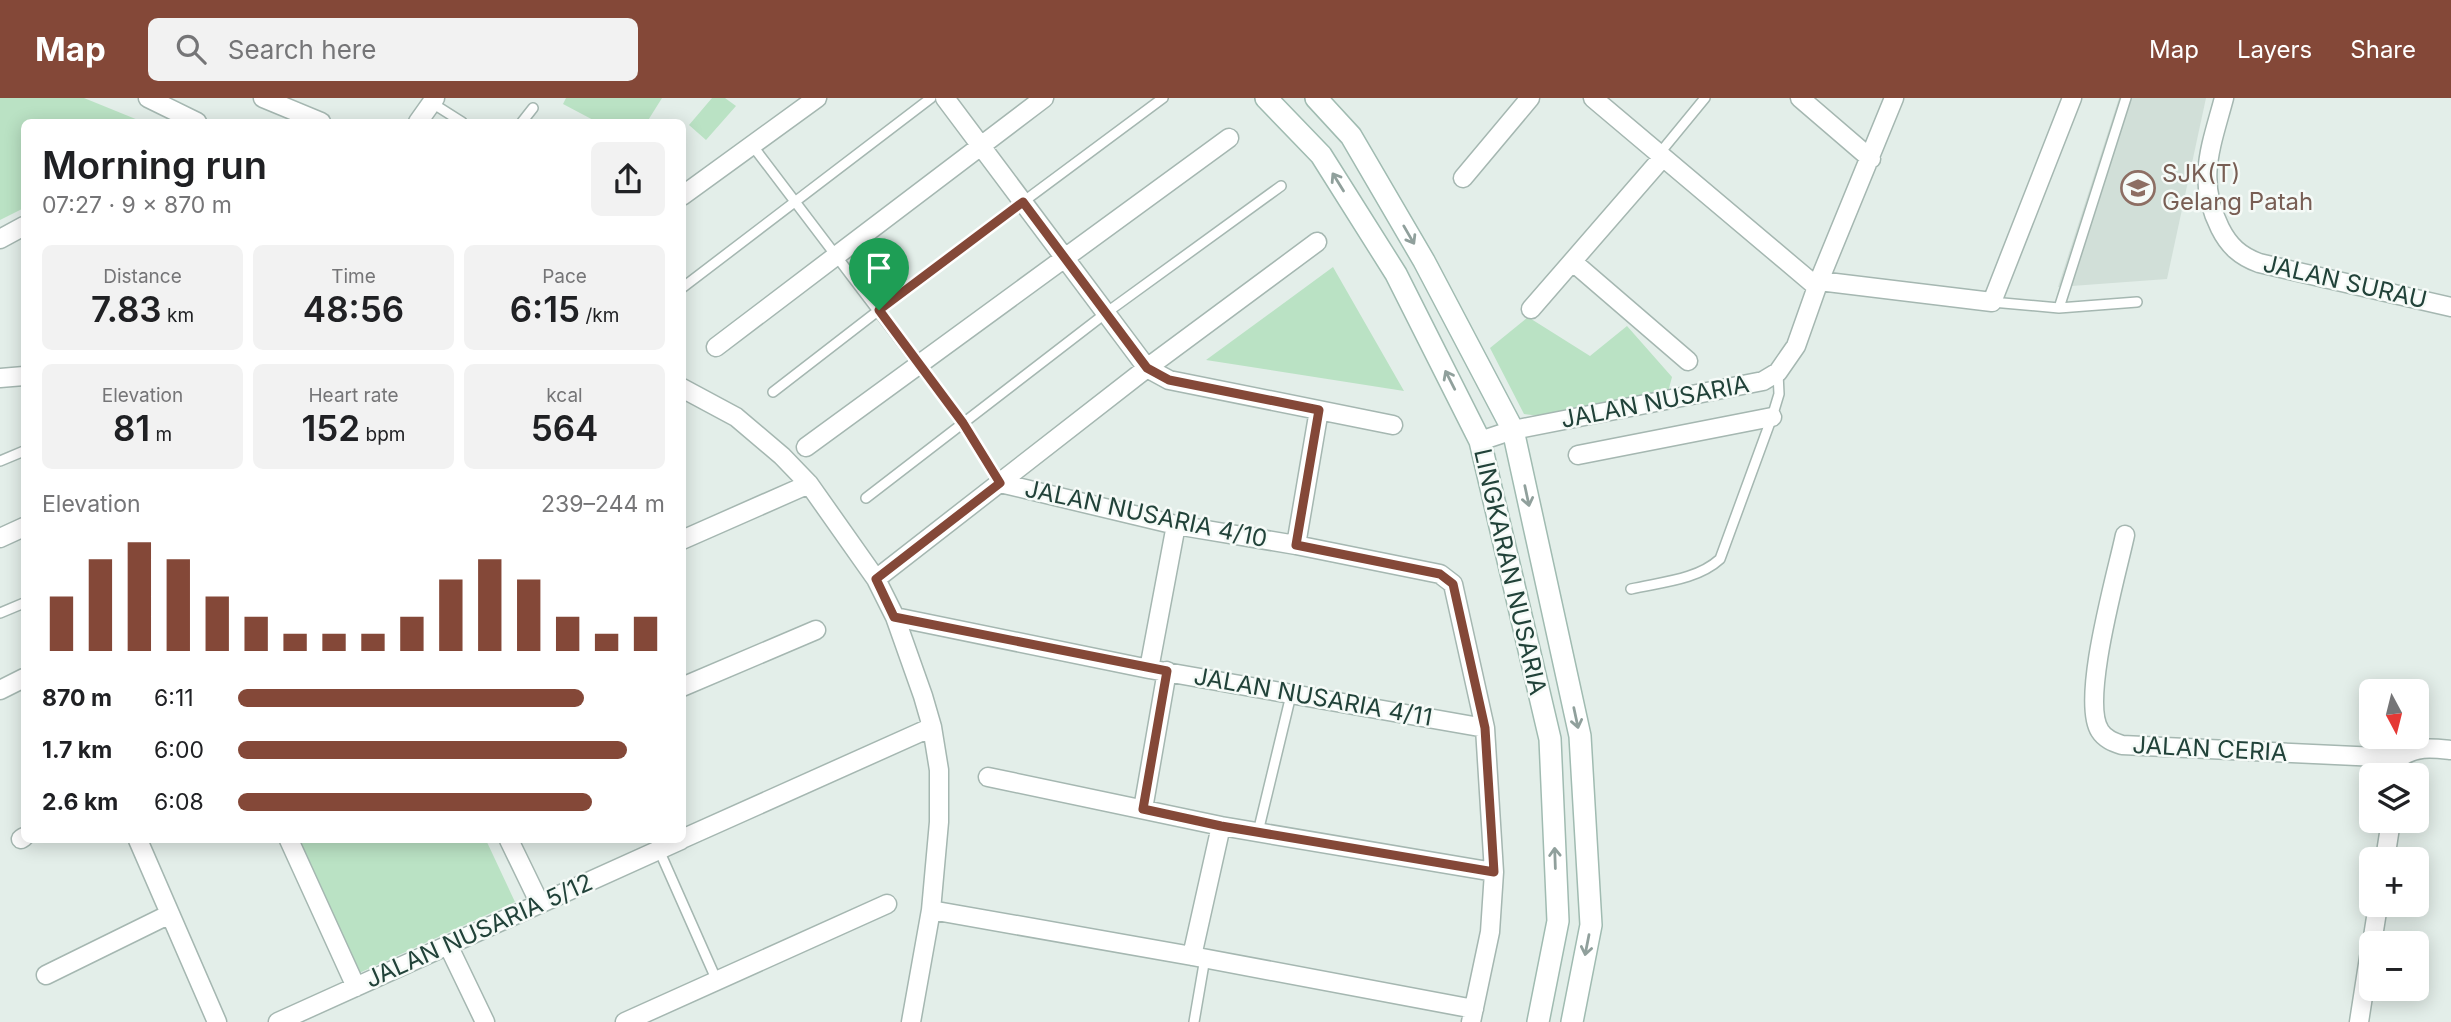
<!DOCTYPE html>
<meta charset="utf-8">
<style>
body{margin:0;font-family:Inter,sans-serif;background:#f2f2f2;color:#202124;height:100vh;display:flex;flex-direction:column;font-size:26px;white-space:nowrap}
*{box-sizing:border-box;margin:0}
p{font-size:23px;color:#757577}
.icon{flex:none;width:38px;height:38px;fill:none;stroke:currentColor;stroke-width:2;stroke-linecap:round;stroke-linejoin:round}
.map{position:relative;flex:1;overflow:hidden}
.side{position:absolute;left:21px;top:21px;width:665px;height:724px;display:flex;flex-direction:column;background:#fff;border-radius:10px;box-shadow:0 4px 18px #0003}
.side>*{flex:none}
.needle{width:46px;rotate:173deg}
.tools{position:absolute;left:2359px;top:581px;display:grid;gap:14px}
.tools a{display:grid;place-items:center;width:70px;height:70px;border-radius:10px;background:#fff;box-shadow:0 4px 18px #0003;font-size:35px}
.pin{position:absolute;display:grid;place-items:center;width:60px;height:60px;color:#fff;margin:-72px -30px;border-radius:50% 50% 50% 0;rotate:-45deg;box-shadow:0 0 7px #0007}
.pin .icon{rotate:45deg}
.round{display:grid;place-items:center;flex:none;width:74px;height:74px;border-radius:10px;background:#f2f2f2}
.headline{display:flex;align-items:center;justify-content:space-between;height:119px;padding:0 21px}
h1{font-size:38px;font-weight:600;line-height:52px}
.stats{display:grid;grid-template-columns:repeat(3,1fr);gap:10px;height:119px;padding:7px 21px}
.stats div{display:grid;align-content:center;border-radius:10px;background:#f2f2f2;text-align:center}
.stats b{font-size:35px;font-weight:600}
.stats small{font-size:19px;font-weight:400}
.stats p{font-size:19px}
.chart{height:196px;padding:14px 21px}
.chart p{display:flex;justify-content:space-between}
.chart svg{width:100%;height:126px;margin-top:7px;stroke:#844838;stroke-width:6}
ul{padding:0 21px;list-style:none;font-size:23px}
li{display:grid;grid-template-columns:112px 84px 1fr;align-items:center;height:52px}
li i{height:18px;border-radius:9px;background:#844838}
header{display:flex;align-items:center;gap:42px;box-sizing:border-box;height:98px;padding:0 35px;background:#844838;color:#fff}
header strong{font-size:33px}
nav{display:flex;gap:38px;margin-inline-start:auto;font-size:24px}
.search{width:490px;height:63px;background:#f2f2f2;display:flex;align-items:center;gap:18px;box-sizing:border-box;padding:0 24px;border-radius:10px;color:#757577;font-size:26px}
.map>svg:first-child{display:block}
.built{fill:#d1dfd8}
.green{fill:#bae2c4}
.lines{fill:none;stroke-linecap:round;stroke-linejoin:round}
.service-casing{stroke:#a5b7b1;stroke-width:12}
.minor-casing{stroke:#a5b7b1;stroke-width:21}
.secondary-casing{stroke:#a0bbb1;stroke-width:24}
.service{stroke:#fff;stroke-width:9}
.minor{stroke:#fff;stroke-width:18}
.secondary{stroke:#fff;stroke-width:21}
.oneway{stroke:#90a09c}
.route-casing{stroke:#fff;stroke-width:14}
.route{stroke:#844838;stroke-width:9}
.labels{text-anchor:middle;stroke-width:5;stroke-linejoin:round;paint-order:stroke}
.education-label{font-size:24px;fill:#785e54;stroke:#f5faf7;text-anchor:start}
.street-label{font-size:24px;fill:#214239;stroke:#f5faf7}
</style>
<header>
<strong>Map</strong>
<div class="search"><svg class="icon" aria-label="search" viewBox="0 0 24 24"><circle cx="10" cy="10" r="6"/><path d="M15 15l6 6"/></svg>Search here</div>
<nav><a>Map</a><a>Layers</a><a>Share</a></nav>
</header>
<div class="map">
<svg width="2451" height="924" viewBox="0 0 2451 924">
<rect width="100%" height="100%" fill="#e3eee9"/>
<path class="built" d="M2119,0H2206L2167,181L2058,189Z"/>
<path class="green" d="M0,0H84L143,24H24V110L0,122Z
M566,0H662L647,24H597L563,6Z
M712,0H725L736,8L706,42L689,27Z
M1333,169L1404,293L1206,262Z
M1528,219L1590,258L1627,228L1672,279L1668,294L1539,318L1524,316L1490,250Z
M295,742H486L515,804L357,876Z"/>
<g class="lines">
<g class="service-casing">
<path id="service" d="M432,5L462,24
M522,24L533,10
M752,47L963,325L1000,385
M1659,56L1705,0
M682,190L931,0
M1992,204L2059,210L2137,204
M2059,210L2126,0
M773,294L914,185L1163,0
M0,363L24,353
M866,400L1106,215L1281,88
M1631,491C1661,484 1697,482 1720,461L1772,319L1779,296L1778,275
M0,515L24,505
M1258,734L1291,597
M659,752L717,883
M1194,924L1205,860"/>
</g>
<g class="minor-casing">
<path id="minor" d="M148,0L197,24
M263,0L321,24
M945,0L1147,270L1169,282L1393,327
M1593,0L1817,189
M1800,0L1871,61
M2224,0C2211,49 2196,82 2220,130C2229,148 2240,158 2259,165L2451,209
M418,24L435,0
M1463,80L1530,0
M682,98L817,0
M0,141L24,128
M1573,164L1688,263
M1819,183L1992,204L2072,0
M1531,211L1663,59
M716,249L1044,0
M0,280L24,278
M682,290L736,319L782,358L809,386L876,481L895,519L923,598L932,629L939,672V724L931,812L911,924
M1480,343L1513,332L1763,283L1778,274L1796,248L1819,183L1894,0
M806,349L1229,40
M1578,357L1772,319
M1000,385L1176,427L1296,447L1440,476L1453,486L1485,630L1494,774L1490,834L1471,924
M2125,437C2117,475 2080,603 2100,633C2105,641 2113,644 2122,647L2399,660
M0,440L24,429
M682,442L809,386
M1296,447L1319,312
M876,481L1147,270L1317,144
M895,519L1149,571L1485,630
M1149,571L1176,427
M682,589L816,532
M0,592L24,580
M2399,660C2417,648 2431,650 2451,652
M988,679L1221,728L1494,774
M1143,711L1167,573
M21,741L24,739
M682,741L932,629
M138,742L217,924
M289,742L356,889
M509,742L540,806
M2385,761L2391,723
M931,812L1192,858L1474,911
M2372,845L2378,807
M448,847L485,924
M1192,858L1221,728
M46,877L170,816
M278,924L681,742
M625,924L887,806
M2359,924L2371,847"/>
</g>
<g class="secondary-casing">
<path id="secondary" d="M1266,0L1321,57L1396,176L1480,343L1550,641L1558,823L1538,924
M1316,0L1351,38L1424,163L1513,332L1580,638L1591,827L1572,924"/>
</g>
<use href="#service" class="service"/>
<use href="#minor" class="minor"/>
<use href="#secondary" class="secondary"/>
</g>
<defs><path id="oneway-shaft" d="M-6 0H5M1.5-3L5.5 0L1.5 3" fill="none" stroke-width="1.6" stroke-linecap="round" stroke-linejoin="round" transform="scale(1.75)"/></defs>
<g class="oneway">
<use href="#oneway-shaft" transform="translate(1338 84) rotate(-122)"/>
<use href="#oneway-shaft" transform="translate(1409 137) rotate(60)"/>
<use href="#oneway-shaft" transform="translate(1450 282) rotate(-117)"/>
<use href="#oneway-shaft" transform="translate(1527 398) rotate(78)"/>
<use href="#oneway-shaft" transform="translate(1576 620) rotate(78)"/>
<use href="#oneway-shaft" transform="translate(1555 760) rotate(-92)"/>
<use href="#oneway-shaft" transform="translate(1587 847) rotate(101)"/>
</g>
<g class="lines">
<g class="route-casing">
<path id="route" d="M1023,104L1147,270L1169,282L1319,312L1296,447L1440,476L1453,486L1485,630L1494,774L1221,728L1143,711L1167,573L894,519L876,481L1000,385L963,325L879,212Z"/>
</g>
<use href="#route" class="route"/>
</g>
<defs>
<g id="school-ring" transform="scale(1.75)"><circle r="9.5" fill="#f5faf7" stroke="#8d6e63" stroke-width="1.5"/><path d="M0-5L7-2L0 1L-7-2ZM-4 1L0 2.5L4 1V4Q0 6-4 4Z" fill="#8d6e63"/></g>
</defs>
<g fill-rule="evenodd">
<use href="#school-ring" x="2138" y="90"/>
</g>
<g class="labels">
<g class="education-label">
<text x="2162" y="84">SJK(T)<tspan x="2162" dy="28">Gelang Patah</tspan></text>
</g>
<g class="street-label">
<text transform="translate(2345 184) rotate(13)" y="8">JALAN SURAU</text>
<text transform="translate(1655 304) rotate(-11)" y="8">JALAN NUSARIA</text>
<text transform="translate(1146 416) rotate(12)" y="8">JALAN NUSARIA 4/10</text>
<text transform="translate(1510 474) rotate(77)" y="8">LINGKARAN NUSARIA</text>
<text transform="translate(1313 599) rotate(10)" y="8">JALAN NUSARIA 4/11</text>
<text transform="translate(2210 651) rotate(3)" y="8">JALAN CERIA</text>
<text transform="translate(479 833) rotate(-24)" y="8">JALAN NUSARIA 5/12</text>
</g>
</g>
</svg>
<div class="tools">
<a><svg class="needle" viewBox="-14 -14 28 28"><path d="M0-13l5 13h-10z" fill="#e53935"/><path d="M0 13l5-13h-10z" fill="#757577"/></svg></a>
<a><svg class="icon" aria-label="layers" viewBox="0 0 24 24"><path d="M12 4l9 5-9 5-9-5zM3 14l9 5 9-5"/></svg></a>
<a>+</a>
<a>−</a>
</div>
<div class="pin" style="left:879px;top:212px;background:#1e9e55"><svg class="icon" aria-label="arrive" viewBox="0 0 24 24"><path d="M6 21V4h12l-3 4 3 4H6"/></svg></div>
<section class="side">
<div class="headline"><div><h1>Morning run</h1><p>07:27 · 9 × 870 m</p></div><a class="round"><svg class="icon" aria-label="share" viewBox="0 0 24 24"><path d="M12 15V3M7 8l5-5 5 5M5 13v7h14v-7"/></svg></a></div>
<div class="stats">
<div><p>Distance</p><b>7.83<small> km</small></b></div>
<div><p>Time</p><b>48:56</b></div>
<div><p>Pace</p><b>6:15<small> /km</small></b></div>
</div>
<div class="stats">
<div><p>Elevation</p><b>81<small> m</small></b></div>
<div><p>Heart rate</p><b>152<small> bpm</small></b></div>
<div><p>kcal</p><b>564</b></div>
</div>
<div class="chart"><p><span>Elevation</span>239–244 m</p>
<svg viewBox="0 0 160 44" preserveAspectRatio="none"><path d="M5 44V25M15 44V12M25 44V6M35 44V12M45 44V25M55 44V32M65 44V38M75 44V38M85 44V38M95 44V32M105 44V19M115 44V12M125 44V19M135 44V32M145 44V38M155 44V32"/></svg>
</div>
<ul>
<li><b>870 m</b>6:11<i style="width:81%"></i></li>
<li><b>1.7 km</b>6:00<i style="width:91%"></i></li>
<li><b>2.6 km</b>6:08<i style="width:83%"></i></li>
</ul>
</section>
</div>
